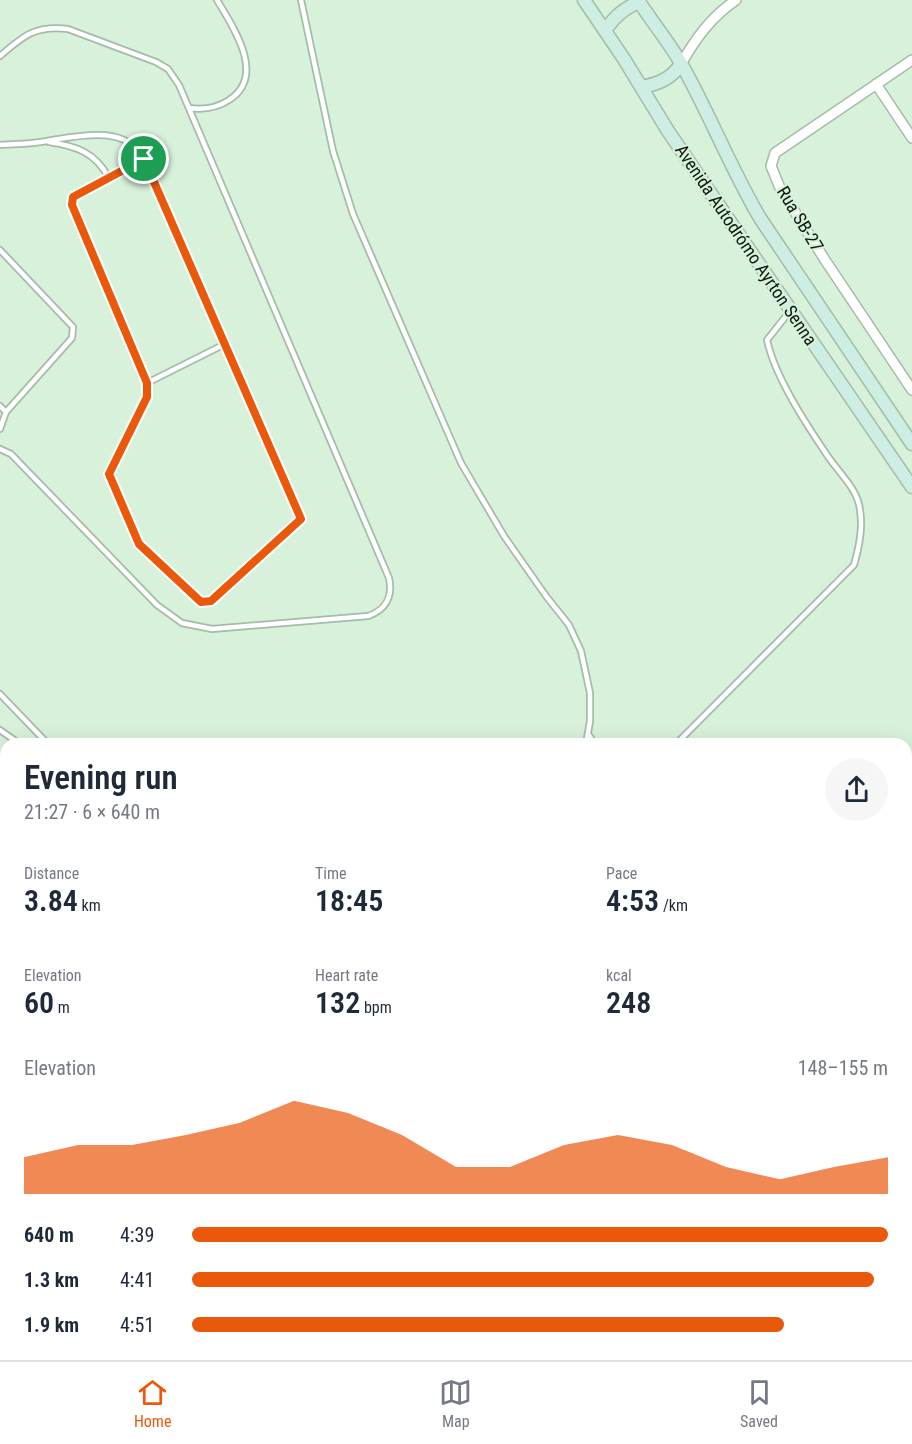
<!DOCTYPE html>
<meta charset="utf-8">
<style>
body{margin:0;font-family:"Roboto Condensed",sans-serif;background:#f6f6f7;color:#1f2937;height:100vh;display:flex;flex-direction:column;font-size:22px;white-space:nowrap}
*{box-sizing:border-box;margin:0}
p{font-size:20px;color:#747a83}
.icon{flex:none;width:33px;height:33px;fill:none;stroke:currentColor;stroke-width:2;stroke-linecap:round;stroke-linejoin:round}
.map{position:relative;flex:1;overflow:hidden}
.details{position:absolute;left:0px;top:738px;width:912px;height:622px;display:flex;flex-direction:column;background:#fff;border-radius:18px 18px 0 0;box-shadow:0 6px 24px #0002}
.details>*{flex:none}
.pin{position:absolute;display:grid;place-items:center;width:51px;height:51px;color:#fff;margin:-26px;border:3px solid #fff;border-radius:50%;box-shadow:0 2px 6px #0007}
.round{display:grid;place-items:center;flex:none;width:63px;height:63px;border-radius:32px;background:#f6f6f7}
.head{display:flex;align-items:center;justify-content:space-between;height:102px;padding:0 24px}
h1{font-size:33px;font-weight:600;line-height:45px}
.metrics{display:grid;grid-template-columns:repeat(3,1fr);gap:9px;height:102px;padding:6px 24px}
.metrics div{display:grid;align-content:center}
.metrics b{font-size:30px;font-weight:600}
.metrics small{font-size:16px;font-weight:400}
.metrics p{font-size:16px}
.chart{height:168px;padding:12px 24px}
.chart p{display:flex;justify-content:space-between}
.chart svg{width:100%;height:108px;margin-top:6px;fill:#ea580c;opacity:.7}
ul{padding:0 24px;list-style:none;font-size:20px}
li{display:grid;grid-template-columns:96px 72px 1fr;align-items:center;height:45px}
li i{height:15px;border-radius:8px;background:#ea580c}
.tabs{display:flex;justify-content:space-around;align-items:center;height:84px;border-top:2px solid #e0e1e3;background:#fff;font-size:16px;color:#747a83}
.tabs a{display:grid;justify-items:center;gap:3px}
.tabs .current{color:#ea580c}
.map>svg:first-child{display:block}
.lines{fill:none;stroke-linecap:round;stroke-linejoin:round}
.lane-casing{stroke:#a4bca8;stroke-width:8}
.street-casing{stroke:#a4bca8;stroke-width:12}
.secondary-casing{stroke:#a4bca8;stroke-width:15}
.highway-casing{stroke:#fff;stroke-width:20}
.path{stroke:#778879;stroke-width:2;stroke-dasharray:4.5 4.5;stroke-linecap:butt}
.lane{stroke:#fff;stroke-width:4.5}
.street{stroke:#fff;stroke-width:9}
.secondary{stroke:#ceeee3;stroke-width:12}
.highway{stroke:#5bc5a1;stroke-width:16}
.route-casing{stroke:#fff;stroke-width:12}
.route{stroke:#ea580c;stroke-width:8}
.labels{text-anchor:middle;stroke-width:4.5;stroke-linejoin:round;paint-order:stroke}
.street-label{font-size:18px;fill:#0f1810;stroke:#d8f1db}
</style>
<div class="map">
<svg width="912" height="1360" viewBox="0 0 912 1360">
<rect width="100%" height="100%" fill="#d8f1db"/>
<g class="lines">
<g class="lane-casing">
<path id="lane" d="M301,0L333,151L353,214L461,463L504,536L546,596L569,625L581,651L590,693V721L586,744
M0,56C23,36 35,25 68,29L156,62L168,69L179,85L389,578C393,596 386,610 368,616L212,629L182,623L157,605L11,454L0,449
M189,108C203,110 217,108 229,100C267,76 233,27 217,0
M49,142C76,146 95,152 109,178
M0,145C15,144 32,144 47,141C78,136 126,124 144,159L301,518L211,601L201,602L139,544L109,474L147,397V383L72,205L73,197L144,159
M0,250L73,327L72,338L6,412
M147,383L225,344
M0,406L6,412L0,429
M0,694L48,744
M0,730L20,744
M588,734L595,744
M676,744L854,565C859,547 863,529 860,510C858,489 838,472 827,455C806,424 775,377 767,340L790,311
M0,773L6,779"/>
</g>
<g class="street-casing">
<path id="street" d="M912,60L775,153L771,166L780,188L825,260L912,390
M681,64C696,38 711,17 736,0
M876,84L912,138
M0,1246L6,1244
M0,1281L6,1279
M182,1360L195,1354"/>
</g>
<g class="secondary-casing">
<path id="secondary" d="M584,0L624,59L668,131L912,487
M638,0C652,22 669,42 682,65C710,115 731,169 760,218L912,444
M605,31C614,17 623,9 639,2
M641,87C658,84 671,79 681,64"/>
</g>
<g class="highway-casing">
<path id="highway" d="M0,850L6,856
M0,888L6,896
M0,936L6,941
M906,1144L912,1143
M906,1157L912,1155
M421,1354L426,1360
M453,1354L459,1360
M484,1354L490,1360"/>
</g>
<path class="path" d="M333,1354L339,1360
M401,1354L406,1360"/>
<use href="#lane" class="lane"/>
<use href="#street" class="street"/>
<use href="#secondary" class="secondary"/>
<use href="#highway" class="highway"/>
</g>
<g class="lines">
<g class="route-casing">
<path id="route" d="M144,159L301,519L211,601L201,602L139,544L109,474L147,397V383L72,205L73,197Z"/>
</g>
<use href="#route" class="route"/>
</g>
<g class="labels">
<g class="street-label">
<text transform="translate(800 219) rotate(59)" y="6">Rua SB-27</text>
<text transform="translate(746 245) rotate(56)" y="6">Avenida Autodrómo Ayrton Senna</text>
</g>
</g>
</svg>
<div class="pin" style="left:144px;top:159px;background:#1e9e55"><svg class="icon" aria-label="arrive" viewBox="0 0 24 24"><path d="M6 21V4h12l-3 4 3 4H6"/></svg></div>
<section class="details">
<div class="head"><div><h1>Evening run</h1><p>21:27 · 6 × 640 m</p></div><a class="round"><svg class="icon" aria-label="share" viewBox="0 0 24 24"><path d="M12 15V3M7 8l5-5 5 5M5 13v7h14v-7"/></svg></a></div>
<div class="metrics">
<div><p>Distance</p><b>3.84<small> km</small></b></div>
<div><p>Time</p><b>18:45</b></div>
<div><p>Pace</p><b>4:53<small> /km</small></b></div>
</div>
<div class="metrics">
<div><p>Elevation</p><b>60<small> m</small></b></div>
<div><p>Heart rate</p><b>132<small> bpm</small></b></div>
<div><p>kcal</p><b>248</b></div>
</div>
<div class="chart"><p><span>Elevation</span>148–155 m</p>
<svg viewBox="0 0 160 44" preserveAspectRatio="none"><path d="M0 44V29L10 24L20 24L30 20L40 15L50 6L60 11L70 20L80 33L90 33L100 24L110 20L120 24L130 33L140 38L150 33L160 29V44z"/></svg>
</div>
<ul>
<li><b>640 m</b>4:39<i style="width:100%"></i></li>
<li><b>1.3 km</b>4:41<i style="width:98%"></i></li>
<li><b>1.9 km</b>4:51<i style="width:85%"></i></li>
</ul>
</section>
</div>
<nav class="tabs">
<a class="current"><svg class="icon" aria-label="home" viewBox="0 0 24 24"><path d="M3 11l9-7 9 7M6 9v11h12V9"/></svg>Home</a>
<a><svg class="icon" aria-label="map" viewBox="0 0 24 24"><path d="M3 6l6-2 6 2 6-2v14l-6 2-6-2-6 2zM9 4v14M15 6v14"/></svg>Map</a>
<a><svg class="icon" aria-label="saved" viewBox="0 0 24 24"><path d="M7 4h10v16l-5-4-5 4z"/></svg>Saved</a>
</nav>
